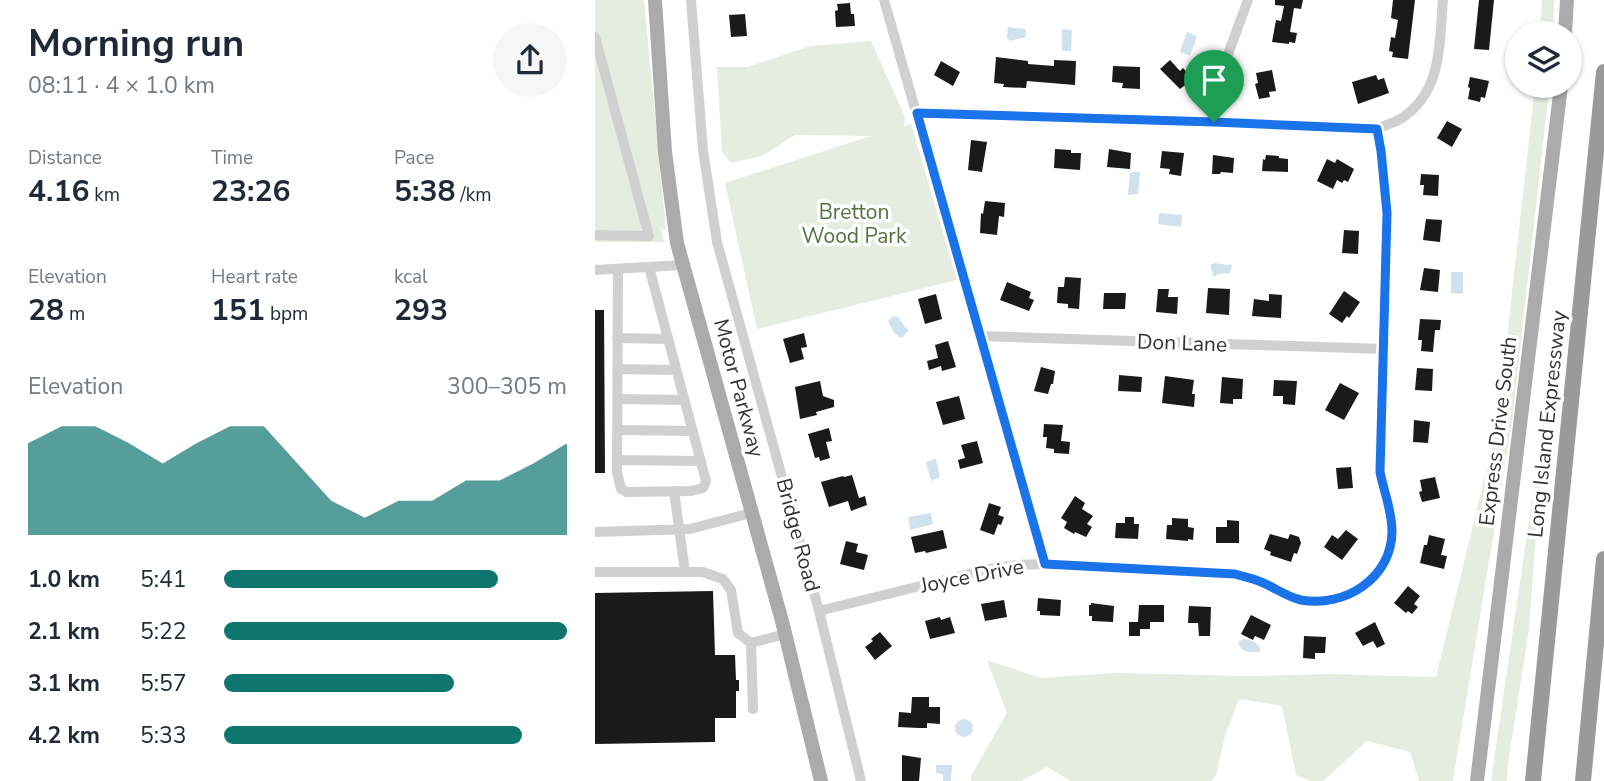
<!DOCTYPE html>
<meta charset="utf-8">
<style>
body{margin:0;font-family:"Nunito Sans",sans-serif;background:#f6f6f7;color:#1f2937;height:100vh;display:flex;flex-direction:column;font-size:26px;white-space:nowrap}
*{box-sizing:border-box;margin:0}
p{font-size:23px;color:#747a83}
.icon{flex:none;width:38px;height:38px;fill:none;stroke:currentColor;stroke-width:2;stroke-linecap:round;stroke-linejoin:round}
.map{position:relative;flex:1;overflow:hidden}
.side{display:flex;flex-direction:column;background:#fff;width:595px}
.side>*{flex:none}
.buttons{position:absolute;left:910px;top:21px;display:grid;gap:14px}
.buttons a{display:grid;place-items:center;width:77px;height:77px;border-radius:50%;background:#fff;box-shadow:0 2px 5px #0004;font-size:35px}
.pin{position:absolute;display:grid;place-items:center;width:60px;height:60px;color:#fff;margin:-72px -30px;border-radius:50% 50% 50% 0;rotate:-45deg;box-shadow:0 0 7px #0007}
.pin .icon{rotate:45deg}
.round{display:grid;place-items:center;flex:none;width:74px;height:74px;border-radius:37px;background:#f6f6f7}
.summary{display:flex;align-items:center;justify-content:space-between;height:119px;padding:0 28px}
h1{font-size:38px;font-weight:700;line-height:52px}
.figures{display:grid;grid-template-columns:repeat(3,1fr);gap:10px;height:119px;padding:7px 28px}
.figures div{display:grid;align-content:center}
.figures b{font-size:30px;font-weight:700}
.figures small{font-size:19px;font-weight:400}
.figures p{font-size:19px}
.chart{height:196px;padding:14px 28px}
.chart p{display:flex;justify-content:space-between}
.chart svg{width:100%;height:126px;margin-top:7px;fill:#0f766e;opacity:.7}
ul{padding:0 28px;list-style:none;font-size:23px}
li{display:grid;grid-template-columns:112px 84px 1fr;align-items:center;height:52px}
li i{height:18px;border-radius:9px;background:#0f766e}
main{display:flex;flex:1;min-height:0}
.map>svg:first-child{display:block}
.green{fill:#e6ecdf}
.water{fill:#cfe2ee}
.building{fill:#1a1a1a}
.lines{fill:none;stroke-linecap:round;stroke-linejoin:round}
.minor{stroke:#d0d0d0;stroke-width:10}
.major{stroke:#ababab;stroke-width:14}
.highway{stroke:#9a9a9a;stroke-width:16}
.route-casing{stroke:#fff;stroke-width:14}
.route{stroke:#1a73e8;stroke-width:9}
.labels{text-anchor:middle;stroke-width:7;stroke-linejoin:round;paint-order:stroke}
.park-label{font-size:21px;fill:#56703f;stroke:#fff}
.street-label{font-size:21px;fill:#333;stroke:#fff}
</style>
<main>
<section class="side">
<div class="summary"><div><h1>Morning run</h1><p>08:11 · 4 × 1.0 km</p></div><a class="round"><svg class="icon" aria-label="share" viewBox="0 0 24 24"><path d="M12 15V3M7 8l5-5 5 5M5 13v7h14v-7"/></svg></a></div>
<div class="figures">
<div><p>Distance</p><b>4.16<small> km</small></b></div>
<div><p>Time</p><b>23:26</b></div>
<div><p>Pace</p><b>5:38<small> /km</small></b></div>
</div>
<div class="figures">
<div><p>Elevation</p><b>28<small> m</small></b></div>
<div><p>Heart rate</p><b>151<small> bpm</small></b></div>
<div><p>kcal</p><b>293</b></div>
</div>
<div class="chart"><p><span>Elevation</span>300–305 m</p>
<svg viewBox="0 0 160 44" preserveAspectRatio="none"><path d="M0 44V12L10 6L20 6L30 12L40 19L50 12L60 6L70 6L80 19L90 32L100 38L110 32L120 32L130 25L140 25L150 19L160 12V44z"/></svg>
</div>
<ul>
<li><b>1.0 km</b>5:41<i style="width:80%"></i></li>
<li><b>2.1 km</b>5:22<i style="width:100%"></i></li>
<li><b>3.1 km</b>5:57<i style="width:67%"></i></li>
<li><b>4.2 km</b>5:33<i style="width:87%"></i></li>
</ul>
</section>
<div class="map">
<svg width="1009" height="781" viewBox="0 0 1009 781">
<rect width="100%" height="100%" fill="#fff"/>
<path class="green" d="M0,0H49L71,230L66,229L69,242H0Z
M947,0H959L958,33H945Z
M276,41L310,117L309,126L316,124L362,280L162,329L130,183L276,136L200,135L167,156L136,163L127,152L122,67H153L215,46Z
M940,86H954V90L917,421L858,781H824L815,752L772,741L728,781H715L701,775L687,706L644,699L630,736L621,775L616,781H476L452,767L426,781H376V776L412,713L392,660L446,678L519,673L655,676L736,674L841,677L902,427Z
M951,403L934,629L913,764L912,781H896Z"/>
<path class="water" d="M413,27L430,29L431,37L415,41L412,38Z
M467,29L477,30L476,51H467Z
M592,32L602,36L595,56L585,52Z
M538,172H545L543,194L533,195L535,174Z
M564,213L587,215L586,227L563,224Z
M620,263L633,265L636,264L637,266L635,273L624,274L619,277L615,265Z
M856,272H868V294L856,293Z
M300,315V317H303L310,327L314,330L307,338C299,335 296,328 293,321Z
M341,459L345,477L336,481L331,462Z
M336,513L338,524L315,530L313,517Z
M648,639C655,639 663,642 666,650L664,652C654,652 646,653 643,642Z
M360 728a9 9 0 1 1 18 0a9 9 0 1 1-18 0Z
M341,765H357L356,781H348V774L341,773Z"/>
<path class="building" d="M680,0H708L706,9L699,8L695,32L702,33L700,43L694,42V44L677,42L681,20L686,21L689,6L680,5Z
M798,0H820L813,59L797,57L798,52L794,51L796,37L800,38L803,20L796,18Z
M884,0H899L894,50L879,49Z
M255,3L256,14H259L260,26L241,27L240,11L243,10L242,4Z
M150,14L152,36L136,37L134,15Z
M401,57L433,61V64L459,66V60L481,61L480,85L432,81L431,88L408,87L409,84L399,83Z
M575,60L585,71L588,68L598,79L585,89L565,69Z
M346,61L365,72L358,86L339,75Z
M518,66L545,67V89L527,88L528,83L517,82Z
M677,70L681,91L674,92L675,97L664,99L660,84L663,83L661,73Z
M781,75L783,80L789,78L794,93L763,104L757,82Z
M875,77L894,81L890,98L886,97L885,102L873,99L875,88L873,87Z
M852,121L867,129L857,147L842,138Z
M376,140L392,142L387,172L373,170Z
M460,149L476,150V153H486L485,170L459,168Z
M514,149L536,153L535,169L512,167Z
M567,151L589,153L586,176L574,174L575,169L565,168Z
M618,155L639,158L638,173L626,172L625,174H617Z
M671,155L684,156V158L693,159V172L667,171L668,159L670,160Z
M732,159L740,163L742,159L759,169L753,182L749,180L747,183L742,180L738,189L722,181Z
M826,174L844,175L843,196L828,195L829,185H825Z
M390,201L410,203L409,217L404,216L402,235L385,233L386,213L388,214Z
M831,219L847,220L845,242L828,240Z
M749,230L764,231L763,254L747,253Z
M829,268L845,270L843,292L825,290Z
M470,277L486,278L484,309L473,308V304L462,303L463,287H469Z
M412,282L436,292L434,298L439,300L434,311L405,300Z
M613,288L635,289L634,315L611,313Z
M563,289H574L573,297H583L582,314L561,312Z
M749,291L765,302L754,318L752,316L747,323L734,314Z
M509,293H531L530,309H508Z
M341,294L347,319L330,324L323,299Z
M674,294L687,295L686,318L657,316L659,299L674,301Z
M0,310H9L10,473H0Z
M825,319L846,320L845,330H840L838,352L826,351L827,340H823Z
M209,333L212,347L206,348L209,359L195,363L188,339Z
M353,341L361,367L347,371L346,366L334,370L332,361L343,358L340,345Z
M446,367L460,371L458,384H456L453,394L439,391Z
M822,368L838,369L837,391L820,390Z
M524,375L547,377L546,392L523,391Z
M570,376L599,380L597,394H600L599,407L567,403Z
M627,377L648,379L647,399H638V404L625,403Z
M679,380L702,381L700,405L688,404V396H678Z
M225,381L228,396L239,400V407L221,412L222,415L205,419L200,387Z
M745,383L764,393L749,420L730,410Z
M364,396L370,419L348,425L341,402Z
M819,420L835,422L833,443L818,442Z
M449,424L468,425L466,441L475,442L474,454L459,453V449L451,448L452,437H448Z
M234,428L237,441L231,442L235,458L225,461L224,457L220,458L213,434Z
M382,441L388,463L365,469L363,460L370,458L366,445Z
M756,467L758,488L743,489L741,468Z
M257,475L264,498L270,496L272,505L256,511L253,501L234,507L226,482L248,476L249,477Z
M840,477L845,498L827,502L824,492L827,491L825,480Z
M480,496L490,503L487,509L498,516L492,524L497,527L491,537L480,532L479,534L469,528L472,522L466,518Z
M394,503L406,507L403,515L409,517L406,525L403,524L399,535L385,530Z
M530,517H539V524H544L543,539L520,538L521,523H530Z
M577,518L593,519V527L599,528L598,540L593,539V541L571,539L572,525H577Z
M632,520L644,521V543H621V527H632Z
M348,530L352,548L331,553L330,551L320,553L316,537Z
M751,530L763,539L747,560L729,547L737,535L743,539Z
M675,534L693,539L695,534L704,537L706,543L702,554L699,553L696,562L675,555L676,552L669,549Z
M834,535L850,539L846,555L852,556L849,569L825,563L829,545H832Z
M251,541L263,544L261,552L273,555L269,570L245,564Z
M813,586L825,596L819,604L823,607L817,614L813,611L811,613L799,603Z
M118,591L120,655H140L141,680H144V691H141V718H120V742L0,744V593Z
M443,598L466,600L465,616L445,615V611H442Z
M409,600L412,617L390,621L386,604Z
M496,603L519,606L518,622L497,621V616H494V605H496Z
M544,605H569V622H555V629H545V636H534V622H543Z
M594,606L616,607L615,636H604L603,623H593Z
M656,615L676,625L669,640L660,636L658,640L646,634Z
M345,617L346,620L355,617L360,633L335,639L330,621Z
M780,622L790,644L782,648L778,641L768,646L760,633Z
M285,632L297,646L280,660L270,647L278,641L276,639Z
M709,636L731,637L730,653H720V659L708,658Z
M317,697H334V707H345V724L332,723V728H324L303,727L304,712L316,713Z
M307,755L326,758L324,781H307Z"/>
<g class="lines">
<path class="minor" d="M96,0L108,150L122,242L224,611L266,781
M289,0L450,564
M0,37L54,236L0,235
M322,113L619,122L782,129C790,125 799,123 807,118C848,91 844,43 848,0
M619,122L620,100L625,76L653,0
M23,269L22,472L26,489L32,492L96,491L108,488L111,481L54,267
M0,270L88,265
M386,336L788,349
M22,338L73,339
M22,369L81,370
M22,399L89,400
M22,430L98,431
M22,460L106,461
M79,491L90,572
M0,532L95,529L156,513
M0,572H108L128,579L136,590L143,633L156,643
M224,611L394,569L421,565L450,564L640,574C649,577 658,579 666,582C679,587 692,597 706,600C750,607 797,578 797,531C797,511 789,492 785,472L792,213L786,151L782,129
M156,643L158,709
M156,643L190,634"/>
<path class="major" d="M60,0L70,152L82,243L187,621L226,781
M970,33L972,0
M882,781L966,86"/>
<path class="highway" d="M938,781L1009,72
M988,781L1009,559"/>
</g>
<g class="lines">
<g class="route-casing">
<path id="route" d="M322,113L619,122L782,129L786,151L792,213L785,472C789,492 797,511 797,531C797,578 750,608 706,600C692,597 679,587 666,582C658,578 649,577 640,574L450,564Z"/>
</g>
<use href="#route" class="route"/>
</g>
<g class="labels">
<g class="park-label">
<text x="259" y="219">Bretton<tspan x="259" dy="24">Wood Park</tspan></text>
</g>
<g class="street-label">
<text transform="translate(587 343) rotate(2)" y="7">Don Lane</text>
<text transform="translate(144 388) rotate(75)" y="7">Motor Parkway</text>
<text transform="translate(952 424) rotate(-84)" y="7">Long Island Expressway</text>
<text transform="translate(903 431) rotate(-83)" y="7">Express Drive South</text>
<text transform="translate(203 535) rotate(75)" y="7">Bridge Road</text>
<text transform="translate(377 576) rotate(-11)" y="7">Joyce Drive</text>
</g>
</g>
</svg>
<div class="buttons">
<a><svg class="icon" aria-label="layers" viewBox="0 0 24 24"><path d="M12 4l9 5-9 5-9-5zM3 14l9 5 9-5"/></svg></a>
</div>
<div class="pin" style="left:619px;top:122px;background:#1e9e55"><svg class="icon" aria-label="arrive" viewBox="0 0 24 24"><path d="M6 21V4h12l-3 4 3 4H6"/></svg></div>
</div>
</main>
